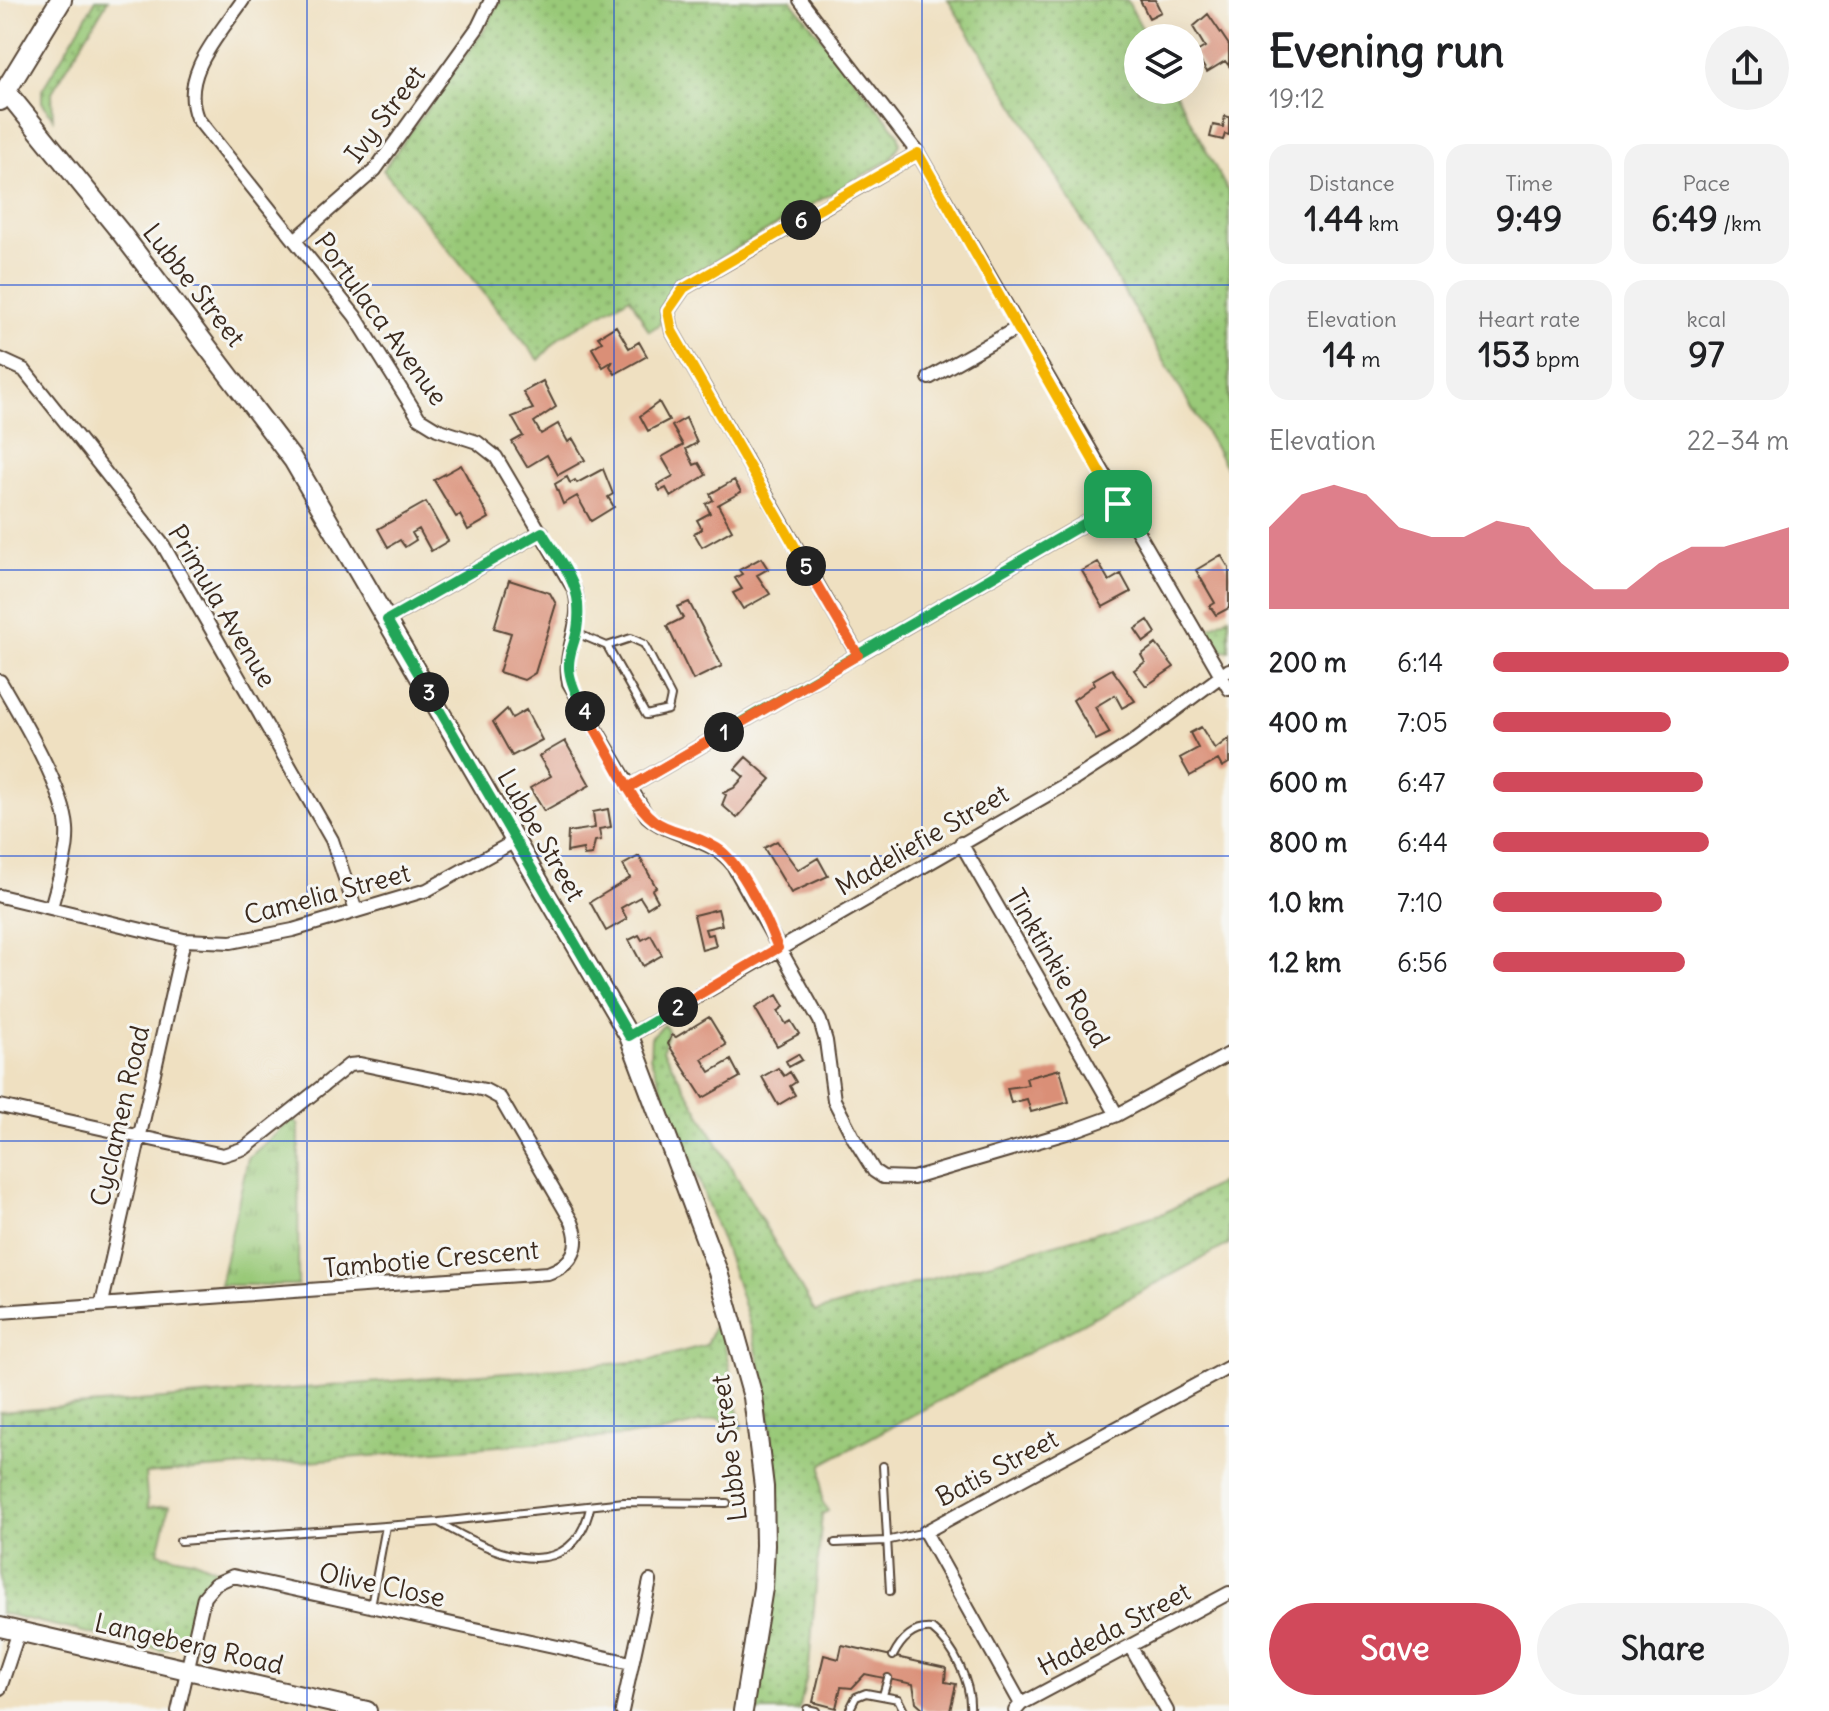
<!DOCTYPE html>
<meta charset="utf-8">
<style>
body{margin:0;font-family:Delius,sans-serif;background:#f2f2f2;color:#202124;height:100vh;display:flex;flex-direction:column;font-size:30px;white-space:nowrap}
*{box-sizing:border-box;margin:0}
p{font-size:26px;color:#757577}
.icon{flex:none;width:44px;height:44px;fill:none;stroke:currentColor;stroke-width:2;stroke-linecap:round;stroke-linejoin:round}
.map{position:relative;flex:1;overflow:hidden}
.details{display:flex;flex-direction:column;background:#fff;width:600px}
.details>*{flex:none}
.tools{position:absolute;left:1124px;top:24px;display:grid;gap:16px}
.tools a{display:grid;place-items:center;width:80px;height:80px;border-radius:50%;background:#fff;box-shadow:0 8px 32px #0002;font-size:40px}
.pin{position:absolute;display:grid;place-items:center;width:68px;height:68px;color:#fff;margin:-34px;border-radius:16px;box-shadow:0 4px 12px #0006}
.km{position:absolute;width:40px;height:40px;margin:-20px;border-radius:50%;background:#222;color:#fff;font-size:22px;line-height:40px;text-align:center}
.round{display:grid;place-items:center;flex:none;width:84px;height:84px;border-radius:42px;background:#f2f2f2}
.summary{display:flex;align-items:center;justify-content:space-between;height:136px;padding:0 40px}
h1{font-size:44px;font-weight:700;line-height:60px}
.figures{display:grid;grid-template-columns:repeat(3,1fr);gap:12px;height:136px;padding:8px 40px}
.figures div{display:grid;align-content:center;border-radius:20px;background:#f2f2f2;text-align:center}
.figures b{font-size:34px;font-weight:700}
.figures small{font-size:22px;font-weight:400}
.figures p{font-size:22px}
.chart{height:224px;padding:16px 40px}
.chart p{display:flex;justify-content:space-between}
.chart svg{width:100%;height:144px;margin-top:8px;fill:#d1495b;opacity:.7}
.primary-button{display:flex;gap:16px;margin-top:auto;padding:16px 40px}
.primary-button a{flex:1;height:92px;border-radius:48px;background:#d1495b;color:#fff;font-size:32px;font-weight:700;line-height:92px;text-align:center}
.primary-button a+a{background:#f2f2f2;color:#202124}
ul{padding:0 40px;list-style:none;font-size:26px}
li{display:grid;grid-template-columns:128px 96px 1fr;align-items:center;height:60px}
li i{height:20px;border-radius:10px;background:#d1495b}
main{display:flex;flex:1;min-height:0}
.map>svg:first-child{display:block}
.grass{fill:url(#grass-dots);stroke:#6a7a4b;stroke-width:2}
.park{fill:url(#park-tufts);stroke:#6a7a4b;stroke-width:2}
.building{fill:#da8f77}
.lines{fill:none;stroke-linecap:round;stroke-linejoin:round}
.service-casing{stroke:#564536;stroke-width:10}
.minor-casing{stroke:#564536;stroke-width:16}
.secondary-casing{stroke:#564536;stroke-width:22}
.primary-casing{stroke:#564536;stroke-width:24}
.service{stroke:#fff;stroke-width:6}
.minor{stroke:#fff;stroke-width:12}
.secondary{stroke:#fff;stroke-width:18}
.primary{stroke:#fff;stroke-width:20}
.split-1-casing{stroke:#fff;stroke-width:16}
.split-2-casing{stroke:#fff;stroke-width:16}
.split-3-casing{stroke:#fff;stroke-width:16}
.split-4-casing{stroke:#fff;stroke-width:16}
.split-5-casing{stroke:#fff;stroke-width:16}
.split-6-casing{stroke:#fff;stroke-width:16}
.split-7-casing{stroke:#fff;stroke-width:16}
.split-1{stroke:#22a559;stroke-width:10}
.split-2{stroke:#f0652b;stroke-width:10}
.split-3{stroke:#22a559;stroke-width:10}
.split-4{stroke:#22a559;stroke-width:10}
.split-5{stroke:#f0652b;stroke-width:10}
.split-6{stroke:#f5b400;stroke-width:10}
.split-7{stroke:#f5b400;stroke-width:10}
.grid{fill:none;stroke:#1d4ed8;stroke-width:2;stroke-opacity:0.55}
.labels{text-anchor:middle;stroke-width:6;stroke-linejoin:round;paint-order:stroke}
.street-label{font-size:26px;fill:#3b2a1e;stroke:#f6f6f2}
</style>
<main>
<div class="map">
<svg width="1229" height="1711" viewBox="0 0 1229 1711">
<defs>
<pattern id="grass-dots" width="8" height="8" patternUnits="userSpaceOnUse" patternTransform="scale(2)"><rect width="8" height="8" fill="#99c978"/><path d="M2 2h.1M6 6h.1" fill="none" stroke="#7ea362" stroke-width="1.8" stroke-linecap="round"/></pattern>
<pattern id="park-tufts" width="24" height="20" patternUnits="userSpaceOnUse" patternTransform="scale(2)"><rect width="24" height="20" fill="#99c978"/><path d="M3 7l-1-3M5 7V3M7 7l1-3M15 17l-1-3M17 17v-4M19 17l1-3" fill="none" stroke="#7ea362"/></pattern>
</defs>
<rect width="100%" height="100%" fill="#f6f6f2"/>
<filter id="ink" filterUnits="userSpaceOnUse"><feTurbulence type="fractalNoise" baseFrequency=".0125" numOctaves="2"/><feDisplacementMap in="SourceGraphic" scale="16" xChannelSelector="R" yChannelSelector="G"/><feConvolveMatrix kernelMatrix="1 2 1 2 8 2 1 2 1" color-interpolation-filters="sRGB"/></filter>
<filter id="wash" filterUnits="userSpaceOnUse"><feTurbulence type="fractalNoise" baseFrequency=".006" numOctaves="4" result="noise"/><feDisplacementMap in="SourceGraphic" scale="32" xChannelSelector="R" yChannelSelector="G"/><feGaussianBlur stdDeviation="1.8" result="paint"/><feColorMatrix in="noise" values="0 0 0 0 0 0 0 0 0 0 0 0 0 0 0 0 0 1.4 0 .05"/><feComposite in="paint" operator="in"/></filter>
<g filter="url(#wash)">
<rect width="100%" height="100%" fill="#efe0c1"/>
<path class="grass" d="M96,0H108L52,92L53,118L42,102V90Z
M499,0H791L898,133L900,144L891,159L680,281L663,303L660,324L649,331L630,297L560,337L539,360L383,170L488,25Z
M948,0H1127L1147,38H1138V90H1174L1229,193V472L1020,114Z
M1229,617V651C1216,650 1211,642 1203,632Z
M664,1025L668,1030L663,1050L815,1312L1164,1213L1229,1178V1244L822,1464V1501L828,1511L822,1514L809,1667L799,1711H757C772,1611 782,1515 769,1414C754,1300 691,1166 650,1057L651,1037Z
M720,1323L742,1428L737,1429L718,1418L659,1433L145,1474L148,1508L169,1506L158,1553L197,1561L220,1571C183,1593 205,1641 162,1650L0,1613V1412L647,1361L706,1345L715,1324Z"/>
<path class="park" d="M293,1119L299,1125L298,1285H220L248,1158Z"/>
<g id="blocks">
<path class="building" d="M1140,0H1155L1161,12L1149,18Z
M1208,14L1229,45V66L1225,61L1207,72L1195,53L1205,47L1193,27Z
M1225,116L1229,117V135L1225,134L1223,140L1210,137L1213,125L1223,127Z
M616,326L629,348L639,342L647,356L615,374L610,366L613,361L603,367L592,348L602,342L598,337Z
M543,381L556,407L534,422L541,434L558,424L568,442L573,439L585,460L558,475L547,455L527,467L512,442L523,436L512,417L533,409L523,392Z
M659,402L669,420L648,431L640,416Z
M686,418L697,443L686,449L694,465L699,463L706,475L671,497L666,488L660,491L657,485L673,476L662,457L683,445L672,426Z
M461,465L489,518L468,530L460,515L456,517L434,480Z
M603,469L613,494L608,497L614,507L591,521L577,496L563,504L555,484L567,477L570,483L575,480L577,483Z
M734,480L741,492L718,505L732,530L702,547L694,533L702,529L697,520L710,513L706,504L713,500L710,494Z
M426,502L448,541L431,551L419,529L412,533L416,540L405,547L400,540L388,547L378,529Z
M1221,555L1229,568V608L1216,615L1210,606L1215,603L1196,570Z
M761,558L768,569L757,575L770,594L743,609L733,593L742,589L735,578L742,574L739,570Z
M1098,562L1109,581L1121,574L1131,592L1103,607L1082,571Z
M509,580L550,593L556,604L535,673L524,680L499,672L511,633L494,628Z
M689,602L722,666L693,680L667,626L683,618L677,607Z
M1148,620L1156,633L1144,642L1135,629Z
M1156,644L1174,667L1146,686L1134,670L1145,662L1141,655Z
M1112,669L1135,701L1122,708L1115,695L1095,707L1110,733L1096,740L1073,700L1095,684L1093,680Z
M507,709L512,718L526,710L542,740L512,756L493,722Z
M1201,727L1215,749L1229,738V763L1222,767L1218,760L1190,776L1180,758L1198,748L1190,733Z
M565,741L590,785L544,811L530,788L551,776L539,756Z
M746,757L771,779L737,818L722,805L726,795L723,793L734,788L744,777L735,769Z
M608,809L611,827L599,829L601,840L595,841L592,855L584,856L583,849L567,852L568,832L595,828L593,812Z
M777,841L798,870L818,858L828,876L791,893L764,848Z
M639,856L656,887L652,890L658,901L647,908L640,897L621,908L627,919L606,931L590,902L630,878L623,865Z
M718,909L722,925L705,929L707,935L713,934L716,946L702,950L694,915Z
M639,935L642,940L651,935L662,955L643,966L629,940Z
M777,995L784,1007L778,1011L786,1024L791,1021L799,1034L777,1046L755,1008Z
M709,1017L726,1045L702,1059L710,1072L731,1060L740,1077L703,1098L668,1044L672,1035L676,1037Z
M798,1054L802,1060L789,1067L786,1061Z
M778,1068L784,1076L790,1072L796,1082L790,1086L795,1095L778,1105L762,1077Z
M1060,1069L1069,1102L1031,1112L1027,1099L1011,1103L1007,1088L1028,1085L1026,1078Z
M842,1645L946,1668L945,1682L956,1684L950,1711H926L916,1702L913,1684L865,1674L852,1688L841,1687L836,1708L813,1702L824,1655L839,1659Z"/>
</g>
</g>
<g filter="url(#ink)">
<use href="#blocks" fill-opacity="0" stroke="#564536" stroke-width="2"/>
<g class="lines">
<g class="service-casing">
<path id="service" d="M574,632L607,646L646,715L668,710L671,696L644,644L631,638L607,646
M883,1466L890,1591
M440,1523C490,1553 571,1590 590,1508
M180,1541L439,1522L624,1502L727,1503
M835,1543L886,1541L925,1532
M371,1606L386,1526
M893,1656C901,1640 913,1627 932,1629C954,1646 972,1684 970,1711
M883,1695L888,1678
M807,1709L816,1711
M849,1711L856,1697L866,1693L898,1699L904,1711"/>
</g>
<g class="minor-casing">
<path id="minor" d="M243,0C220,34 179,75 197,118L355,316L419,418L437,429L477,442L496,457L575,591C584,623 562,651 569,683L647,816C673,839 711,836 733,865L820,1021L826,1041L834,1100L853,1137L874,1171L883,1177L913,1178L1070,1132L1117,1115L1229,1054
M800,0L918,153L1229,689
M296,239L375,170L478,27L491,0
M0,359L24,370L163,545L332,840L356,911
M929,378L1019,327
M387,620L542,532
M858,655L672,331L668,311L684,288L918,153
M0,681C21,717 64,788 67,828C69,854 57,883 51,908
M628,788L1118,504
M961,843L1117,1115
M0,896L184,940L231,942L293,930L427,890L515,841
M629,1036L1075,779L1131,743L1229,670
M0,1106L223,1155L245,1148L349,1065L360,1064L485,1090L500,1098L572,1222C582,1246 573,1265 548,1273L0,1312
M102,1303L184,940
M1130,1646L1167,1711
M0,1688L19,1631
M1021,1704L925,1532L1229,1367
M178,1711L204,1597L215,1584L233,1576L631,1663
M622,1711L650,1581
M1015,1711L1021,1704L1229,1593"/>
</g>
<g class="secondary-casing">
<path id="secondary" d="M6,91L122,234L293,460L629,1036L718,1272L753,1397L764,1487L765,1545L763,1588L743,1711
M0,1627L367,1711"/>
</g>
<g class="primary-casing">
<path id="primary" d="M0,100L61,0"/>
</g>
<use href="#service" class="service"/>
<use href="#minor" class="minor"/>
<use href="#secondary" class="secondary"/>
<use href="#primary" class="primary"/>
</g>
</g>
<g class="lines" filter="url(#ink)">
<g class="split-1-casing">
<path id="split-1" d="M724,732L1118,504"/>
</g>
<g class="split-2-casing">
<path id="split-2" d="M678,1007L778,948C768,922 741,862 717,848C673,822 658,840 628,788L724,732"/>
</g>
<g class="split-3-casing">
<path id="split-3" d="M429,692L629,1036L678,1007"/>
</g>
<g class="split-4-casing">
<path id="split-4" d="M429,692L387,620L542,532C554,553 576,578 578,604C582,657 551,650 585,711"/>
</g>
<g class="split-5-casing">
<path id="split-5" d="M585,711L628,788L858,655L806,566"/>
</g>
<g class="split-6-casing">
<path id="split-6" d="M801,220L684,288L668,311L672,331L806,566"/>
</g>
<g class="split-7-casing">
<path id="split-7" d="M801,220L918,153L1118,504"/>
</g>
<use href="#split-1" class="split-1"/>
<use href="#split-2" class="split-2"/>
<use href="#split-3" class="split-3"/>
<use href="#split-4" class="split-4"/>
<use href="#split-5" class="split-5"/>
<use href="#split-6" class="split-6"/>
<use href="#split-7" class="split-7"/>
</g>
<path class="grid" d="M307,0V1711M614,0V1711M922,0V1711M0,285H1229M0,570H1229M0,856H1229M0,1141H1229M0,1426H1229"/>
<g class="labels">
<g class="street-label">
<text transform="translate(385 114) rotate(-53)" y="9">Ivy Street</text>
<text transform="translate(194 285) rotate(52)" y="9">Lubbe Street</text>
<text transform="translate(381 319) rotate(54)" y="9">Portulaca Avenue</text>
<text transform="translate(222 606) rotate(59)" y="9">Primula Avenue</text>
<text transform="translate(541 835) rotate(60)" y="9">Lubbe Street</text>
<text transform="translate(922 840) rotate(-30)" y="9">Madeliefie Street</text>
<text transform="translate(327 894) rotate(-15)" y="9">Camelia Street</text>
<text transform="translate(1058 968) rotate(60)" y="9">Tinktinkie Road</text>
<text transform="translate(120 1116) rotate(-77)" y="9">Cyclamen Road</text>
<text transform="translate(431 1259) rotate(-5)" y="9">Tambotie Crescent</text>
<text transform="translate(729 1448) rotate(-97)" y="9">Lubbe Street</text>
<text transform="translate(997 1468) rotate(-28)" y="9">Batis Street</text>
<text transform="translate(382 1585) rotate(12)" y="9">Olive Close</text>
<text transform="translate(1114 1629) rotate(-28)" y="9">Hadeda Street</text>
<text transform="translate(189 1644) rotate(13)" y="9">Langeberg Road</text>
</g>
</g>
</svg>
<div class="tools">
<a><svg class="icon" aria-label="layers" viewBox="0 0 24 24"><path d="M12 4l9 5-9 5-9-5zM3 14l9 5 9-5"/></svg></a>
</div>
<div class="pin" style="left:1118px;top:504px;background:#1e9e55"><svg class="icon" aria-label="arrive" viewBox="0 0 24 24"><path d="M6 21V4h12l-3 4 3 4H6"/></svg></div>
<b class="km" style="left:724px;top:732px">1</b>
<b class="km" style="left:678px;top:1007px">2</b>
<b class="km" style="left:429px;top:692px">3</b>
<b class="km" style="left:585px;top:711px">4</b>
<b class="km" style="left:806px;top:566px">5</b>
<b class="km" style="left:801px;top:220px">6</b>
</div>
<section class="details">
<div class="summary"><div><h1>Evening run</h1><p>19:12</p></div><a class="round"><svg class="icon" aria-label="share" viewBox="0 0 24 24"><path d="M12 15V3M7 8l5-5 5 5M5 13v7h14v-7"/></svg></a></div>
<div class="figures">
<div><p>Distance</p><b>1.44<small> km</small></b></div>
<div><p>Time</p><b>9:49</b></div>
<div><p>Pace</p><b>6:49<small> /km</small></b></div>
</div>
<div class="figures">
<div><p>Elevation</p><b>14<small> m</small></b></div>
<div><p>Heart rate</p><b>153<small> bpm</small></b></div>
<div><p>kcal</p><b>97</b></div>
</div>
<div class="chart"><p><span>Elevation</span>22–34 m</p>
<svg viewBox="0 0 160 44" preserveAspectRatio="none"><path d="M0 44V19L10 9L20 6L30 9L40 19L50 22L60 22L70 17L80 19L90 30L100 38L110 38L120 30L130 25L140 25L150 22L160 19V44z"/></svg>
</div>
<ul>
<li><b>200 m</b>6:14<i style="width:100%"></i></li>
<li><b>400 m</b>7:05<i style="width:60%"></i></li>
<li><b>600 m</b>6:47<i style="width:71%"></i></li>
<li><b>800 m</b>6:44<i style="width:73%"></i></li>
<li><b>1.0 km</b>7:10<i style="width:57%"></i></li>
<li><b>1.2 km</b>6:56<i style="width:65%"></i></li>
</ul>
<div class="primary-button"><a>Save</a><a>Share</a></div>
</section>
</main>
